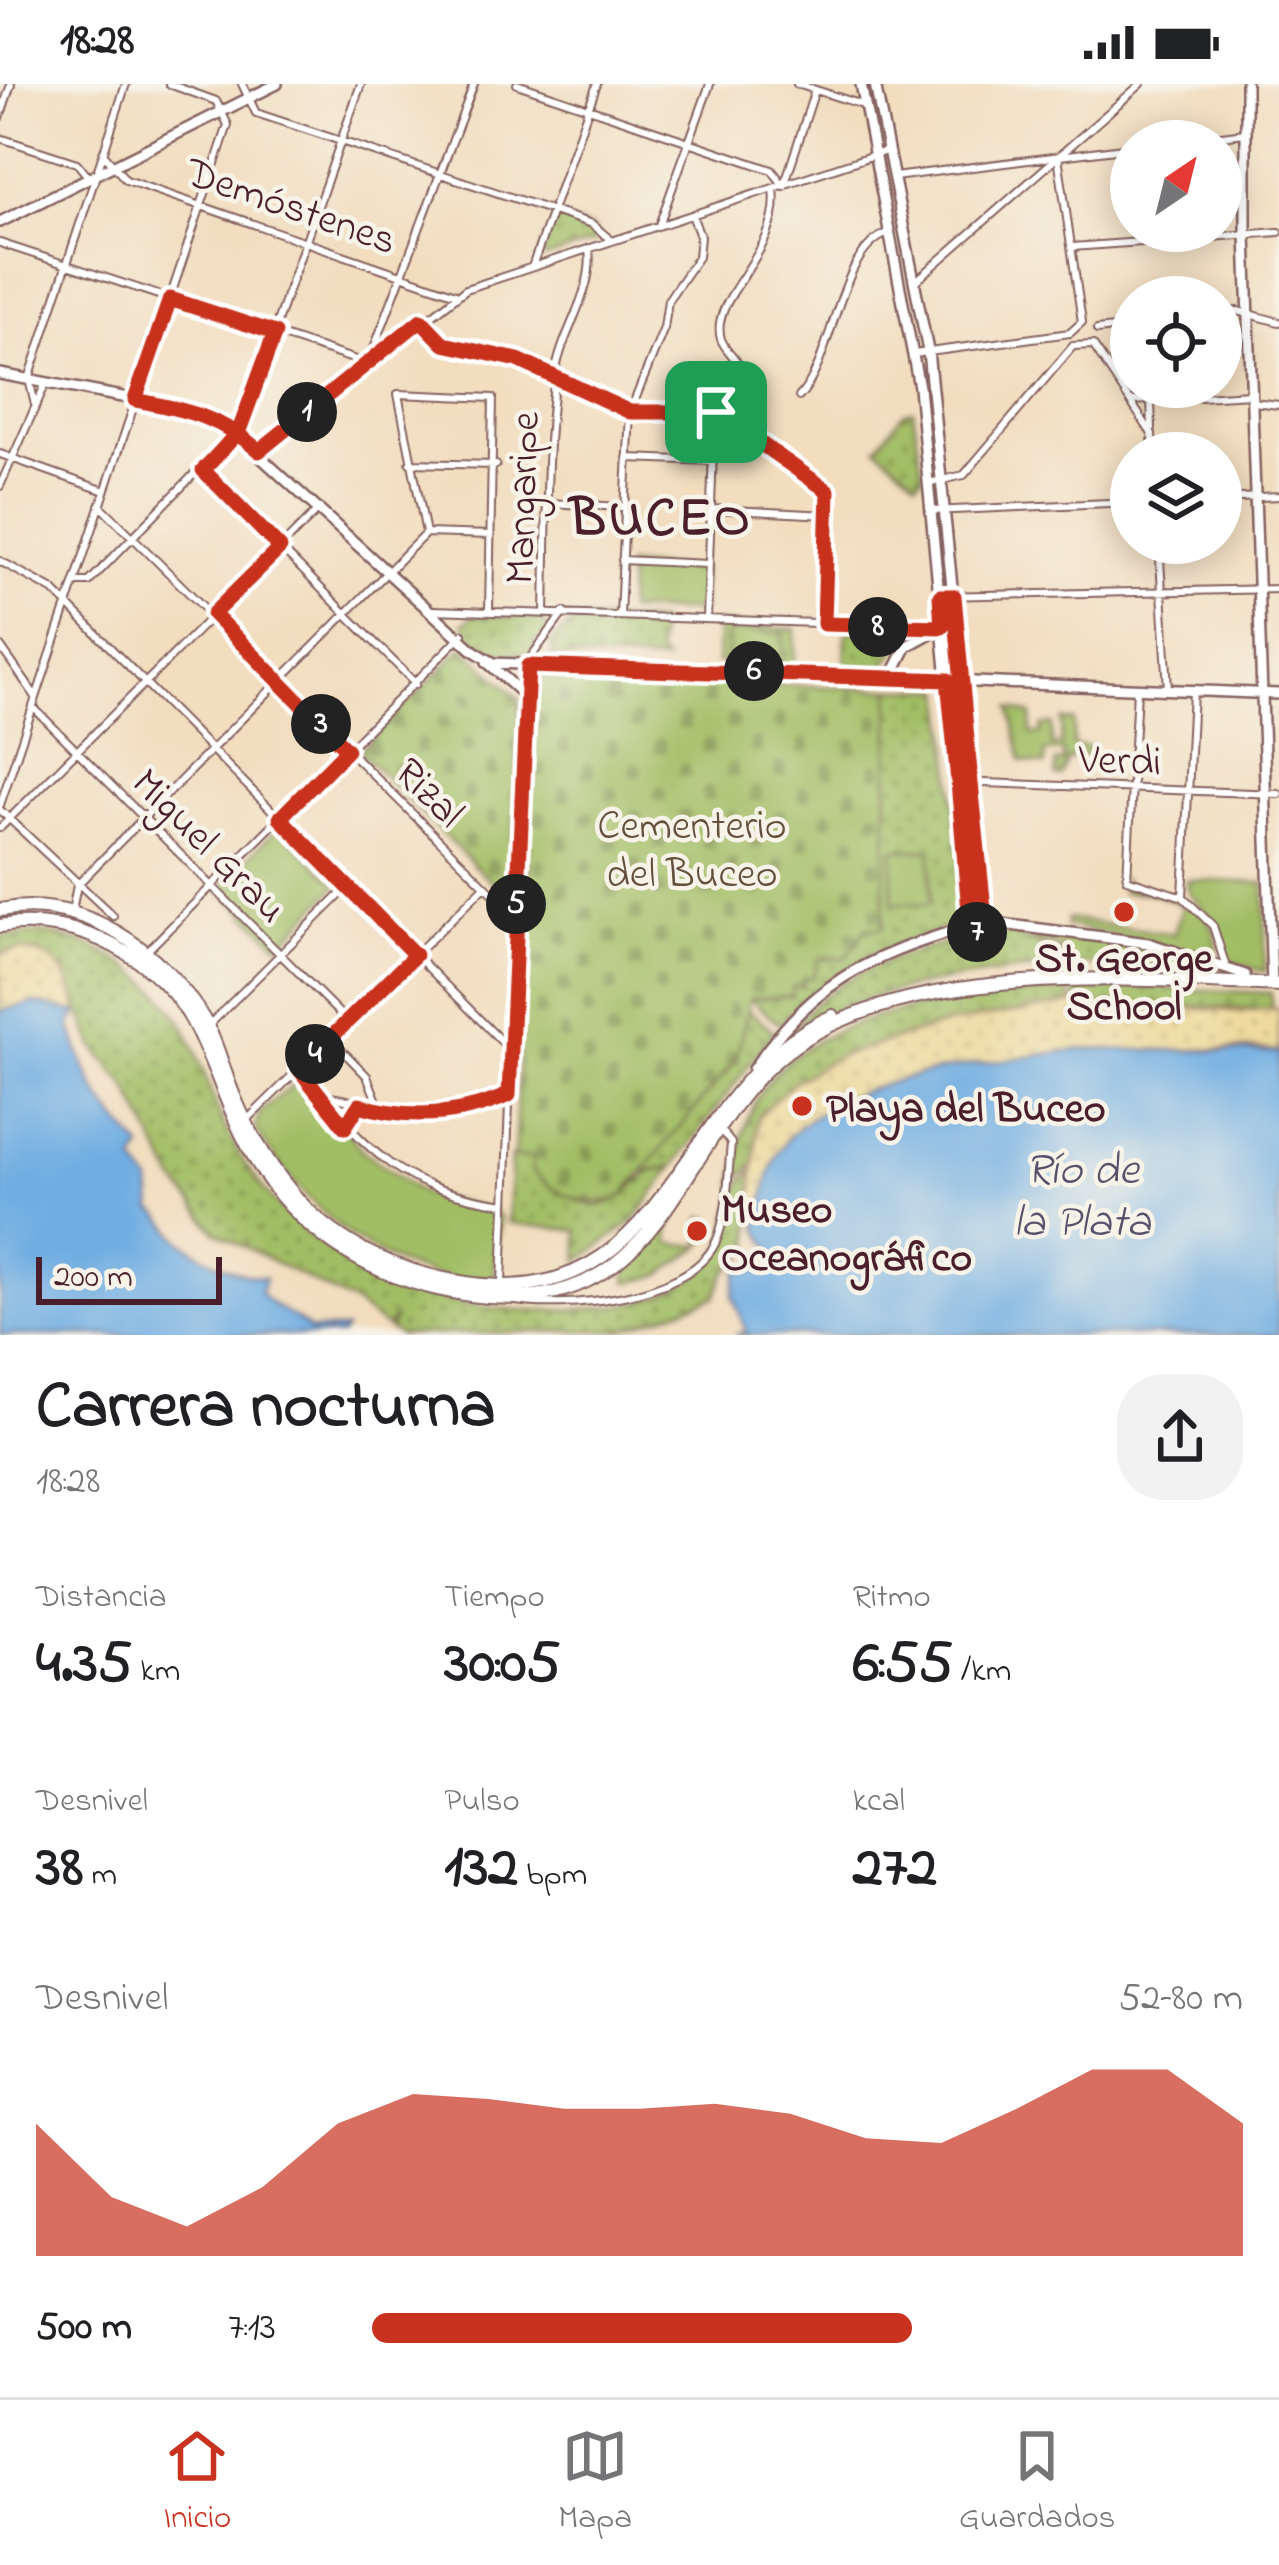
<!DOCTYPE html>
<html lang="es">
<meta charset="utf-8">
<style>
body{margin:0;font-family:"Indie Flower",sans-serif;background:#f2f2f2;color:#202124;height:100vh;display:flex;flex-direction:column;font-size:45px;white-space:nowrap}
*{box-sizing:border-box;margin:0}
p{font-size:39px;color:#757577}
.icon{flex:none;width:66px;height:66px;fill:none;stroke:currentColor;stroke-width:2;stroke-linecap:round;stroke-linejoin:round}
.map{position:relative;height:1251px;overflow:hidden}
.drawer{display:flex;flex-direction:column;background:#fff;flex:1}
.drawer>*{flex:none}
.needle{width:78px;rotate:35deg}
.buttons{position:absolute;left:1110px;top:36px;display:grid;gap:24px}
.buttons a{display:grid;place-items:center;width:132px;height:132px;border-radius:50%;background:#fff;box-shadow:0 6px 30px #0003;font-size:60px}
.scale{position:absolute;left:36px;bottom:30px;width:186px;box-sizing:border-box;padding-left:12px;border:6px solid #4a1f2b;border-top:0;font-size:33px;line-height:42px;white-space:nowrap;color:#4a1f2b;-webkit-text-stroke:9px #f7f3e8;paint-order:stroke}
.pin{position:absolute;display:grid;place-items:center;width:102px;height:102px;color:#fff;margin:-51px;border-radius:24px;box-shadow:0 6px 18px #0006}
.km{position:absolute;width:60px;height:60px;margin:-30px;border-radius:50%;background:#222;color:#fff;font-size:33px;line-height:60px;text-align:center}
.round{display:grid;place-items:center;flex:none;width:126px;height:126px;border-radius:48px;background:#f2f2f2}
.summary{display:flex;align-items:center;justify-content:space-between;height:204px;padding:0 36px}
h1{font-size:66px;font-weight:700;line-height:90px}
.metrics{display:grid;grid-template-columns:repeat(3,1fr);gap:18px;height:204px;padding:12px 36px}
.metrics div{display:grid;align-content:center}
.metrics b{font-size:60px;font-weight:700}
.metrics small{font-size:33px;font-weight:400}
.metrics p{font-size:33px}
.chart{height:336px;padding:24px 36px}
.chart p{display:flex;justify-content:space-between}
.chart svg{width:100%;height:216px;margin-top:12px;fill:#c8321e;opacity:.7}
ul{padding:0 36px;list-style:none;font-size:39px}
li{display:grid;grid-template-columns:192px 144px 1fr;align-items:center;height:90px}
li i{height:30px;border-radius:15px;background:#c8321e}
.status{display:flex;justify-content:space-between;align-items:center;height:84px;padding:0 60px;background:#fff;direction:ltr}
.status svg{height:33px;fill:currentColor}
.tab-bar{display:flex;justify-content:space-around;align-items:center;height:168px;border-top:3px solid #e0e0e0;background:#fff;font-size:33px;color:#757577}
.tab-bar a{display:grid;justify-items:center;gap:6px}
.tab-bar .current{color:#c8321e}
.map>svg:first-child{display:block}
.grass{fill:url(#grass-dots);stroke:#766e48;stroke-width:3}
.sand{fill:url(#sand-dots);stroke:#9c7c64;stroke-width:3}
.cemetery{fill:url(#cemetery-stones);stroke:#766e48;stroke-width:3}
.green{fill:#a2be65;stroke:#766e48;stroke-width:3}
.water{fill:#6fade2;stroke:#5c6686;stroke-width:3}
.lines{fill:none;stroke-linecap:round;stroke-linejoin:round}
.street-casing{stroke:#85625f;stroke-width:10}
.secondary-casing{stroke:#85625f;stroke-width:14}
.primary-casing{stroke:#85625f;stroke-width:16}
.street{stroke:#fff;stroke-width:6}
.secondary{stroke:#fff;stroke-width:9}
.primary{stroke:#fff;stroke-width:12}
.route-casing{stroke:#fff;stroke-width:24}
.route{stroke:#c8321e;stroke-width:15}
.poi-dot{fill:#c8321e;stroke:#f7f3e8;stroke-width:4.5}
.labels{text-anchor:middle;stroke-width:9;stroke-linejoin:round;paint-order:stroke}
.street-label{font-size:42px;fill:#4a1f2b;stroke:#f7f3e8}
.park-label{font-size:42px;fill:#644f3c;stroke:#f7f3e8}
.poi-label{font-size:42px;font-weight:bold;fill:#4a1f2b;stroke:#f7f3e8;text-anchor:start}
.water-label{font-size:45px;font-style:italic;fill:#57516b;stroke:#f7f3e8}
.district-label{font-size:54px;font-weight:bold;letter-spacing:3px;fill:#4a1f2b;stroke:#f7f3e8}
</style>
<div class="status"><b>18:28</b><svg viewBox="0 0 49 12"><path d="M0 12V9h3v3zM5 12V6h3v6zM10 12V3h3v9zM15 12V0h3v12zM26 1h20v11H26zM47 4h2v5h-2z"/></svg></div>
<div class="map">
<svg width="1279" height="1251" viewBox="0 0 1279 1251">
<defs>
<pattern id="grass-dots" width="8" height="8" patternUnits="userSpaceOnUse" patternTransform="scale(3)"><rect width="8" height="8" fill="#a2be65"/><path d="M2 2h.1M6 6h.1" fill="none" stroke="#869a53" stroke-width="1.8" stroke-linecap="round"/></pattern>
<pattern id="sand-dots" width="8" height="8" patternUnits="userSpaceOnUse" patternTransform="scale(3)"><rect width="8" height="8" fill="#eeda9e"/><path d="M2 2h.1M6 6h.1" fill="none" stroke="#cebb88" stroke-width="1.8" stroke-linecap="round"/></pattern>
<pattern id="cemetery-stones" width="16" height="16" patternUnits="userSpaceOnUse" patternTransform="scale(3)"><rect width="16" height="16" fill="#a2be65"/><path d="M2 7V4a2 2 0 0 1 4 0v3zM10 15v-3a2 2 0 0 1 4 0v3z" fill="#869a53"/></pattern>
</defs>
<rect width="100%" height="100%" fill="#f7f3e8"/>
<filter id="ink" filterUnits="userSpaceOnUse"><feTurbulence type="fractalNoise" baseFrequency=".00833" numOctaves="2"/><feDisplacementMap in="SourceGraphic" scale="24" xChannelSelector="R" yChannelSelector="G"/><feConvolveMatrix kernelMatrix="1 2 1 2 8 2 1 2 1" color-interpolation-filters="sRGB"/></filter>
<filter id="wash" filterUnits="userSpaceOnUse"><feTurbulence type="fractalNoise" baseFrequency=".004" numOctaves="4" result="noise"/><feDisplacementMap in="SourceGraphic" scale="48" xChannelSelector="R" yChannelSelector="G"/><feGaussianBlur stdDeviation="2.7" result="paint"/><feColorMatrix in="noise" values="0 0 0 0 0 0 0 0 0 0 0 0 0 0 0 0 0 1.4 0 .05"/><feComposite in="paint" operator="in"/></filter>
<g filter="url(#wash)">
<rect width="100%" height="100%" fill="#f2ddbf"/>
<path class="grass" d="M556,133L593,145L596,157L545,174L540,167Z
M913,326L923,392L917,397L877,363L904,328Z
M475,531L543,533L549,549L526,571L492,568L466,549L464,539Z
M577,535L659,538L657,569L666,578L552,573V558Z
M718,540L796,545L794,583L717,579Z
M846,546L908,550L883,584L845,582Z
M891,605H944L965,832L957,842C891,859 823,886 780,941L750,915L793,902L819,874C844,877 854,865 866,844L883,843Z
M40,849C98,856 158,893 186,946C205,984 214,1026 235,1063C302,1179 417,1229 548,1226C602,1225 659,1224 703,1187C743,1152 715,1124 753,1086L751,1166L725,1189L715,1213L622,1246L400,1251L389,1246L395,1233L386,1244L355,1220L216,1148L173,1094L128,1004L94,963L65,887L39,868L0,869V853Z
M1011,849L1058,868L1051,875L1070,881C973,891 882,900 793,943C841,879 936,858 1011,849Z
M1040,849L1113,857L1205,881H1074L1058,873L1063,864L1035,856Z
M1139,903L1271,909L1272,925L1076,920L1075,906Z
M1069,906L1071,921L946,940L836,973L758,1032L754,1080L734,1098C739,1067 743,1037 760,1009C815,919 976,914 1069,906Z
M748,926L774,947L674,1082L640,1089L736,975Z
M511,1072L533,1073C548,1100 589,1139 622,1112C639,1099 647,1082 672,1085L634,1137L579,1177L578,1147L508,1139Z
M671,1132L669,1159L701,1162L703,1133L711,1134L704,1160L661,1191L628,1199L626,1186Z"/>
<path class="sand" d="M23,866C61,871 71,895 78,929L34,919L0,927V869Z
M1074,919C1127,925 1182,921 1233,927C1249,928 1264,923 1279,925V968C1253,962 1223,966 1197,966C1096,965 862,974 791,1051C772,1072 767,1101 762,1127L751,1128L758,1032L795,997L836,973L947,940Z"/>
<path class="cemetery" d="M463,563L520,615L510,817L359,667Z
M537,592L891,605L883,844H866L846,874L819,875L813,894L804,893L803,903L793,902L792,912L750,915L736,975L622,1113C589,1126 553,1110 532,1087L533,1073H514Z"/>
<path class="green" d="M628,481L702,485V527H627Z
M728,547L783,549L782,580L727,578Z
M1011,624L1032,631L1031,650H1041L1042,642L1052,640V662L1061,661L1062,636L1074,637L1073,662L1092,663V669L1068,675L1060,692H1055L1056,678H1063V667L1045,668V681L1022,677Z
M278,743L338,801L280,862L219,804Z
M893,765L931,766V820L893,819Z
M1122,795C1141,820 1220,802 1217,872L1066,842L1067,835L1174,850L1183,821L1152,809L1122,808Z
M1186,796L1265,799V888L1230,877L1216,840L1190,810Z
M294,1000L315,1009L363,1067L423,1110L493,1126L500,1135L493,1197C384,1200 310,1130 255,1045L259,1029Z"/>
<path class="water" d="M34,919L78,929L70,940C91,1006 97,1013 142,1064L135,1079L151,1099L153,1126C166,1134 169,1144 179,1154C201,1174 236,1191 265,1194L260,1209C275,1226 293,1231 310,1246H345L342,1251H0V927Z
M1081,965L1279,968V1251H735L746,1248L733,1212L738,1187L774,1186L780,1180L758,1144C765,1113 768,1074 792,1050C856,987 996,979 1081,965Z"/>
</g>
<g filter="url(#ink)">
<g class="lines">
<g class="street-casing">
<path id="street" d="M242,0L256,29L592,140L612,157
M517,0L772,86L784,102
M797,0L866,22
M0,34L11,0
M0,54L77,79L89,94
M1182,57L1245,49
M103,69L126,96L456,210
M1058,72L1082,238
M894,93L1131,63
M785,99L815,6
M659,141L710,0
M0,159L368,280L474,0
M1072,163L1279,148
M532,183L597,0
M915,198L1141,0
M1221,229L1238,227L1279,238
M421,237L444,260L508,272L630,328H716L825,404L830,412L824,540
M1097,246L1131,242
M1093,261L1152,350L1153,369
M1073,262L1093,261
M914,270L1070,249L1082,238
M799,313C834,277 838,164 889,149
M1132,317L1251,310
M1151,317L1152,344
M1253,318L1279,321
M35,321L29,295L126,0
M259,367L466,205L889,66
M0,370L105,407
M627,374L712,377
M410,379L496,381
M203,386L416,600
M929,399L964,391L1073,262
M0,402L46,299
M1221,415L1279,412
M548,419L623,423
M100,421L516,832
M711,425L829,431
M931,427L1131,418
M426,449L398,310L493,314L489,526
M426,449L491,451
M1159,459L1168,605
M622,476L708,480
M0,477L53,506L510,966
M75,498H89L240,343L361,0
M940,512L1279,505
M433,526L938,543
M545,528C547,450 545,369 555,292C560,250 595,207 589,166
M620,531L630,328L664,244L668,216L698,173L700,152L692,131
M707,534L714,338L741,286C737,273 725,267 721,255C708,213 783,169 774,105
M0,562L36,613
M1137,605L1127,795L1183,813
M1193,607L1183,813L1213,842L1226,883
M33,623L348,938
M958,698L1279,710
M0,721L228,41L216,17L169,0
M0,726L113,832
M0,744L320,424
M72,827L77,801L426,449
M148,866L463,550
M210,940L348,803
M331,955L367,992L381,1027
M299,985C367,1065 395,1105 505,1120
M321,1011L416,1030L467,1025L509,1011
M247,1036L484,803
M345,1043L359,1021
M502,1199L525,612L528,577L564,528
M510,1216C563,1226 687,1215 715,1160C728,1134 728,1089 731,1059L721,1047"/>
</g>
<g class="secondary-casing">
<path id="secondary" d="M861,0L919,303L970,836
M875,0L928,267L986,836
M1246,0V150L1272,900
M0,138L277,0
M0,290L186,325L222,338L474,567L494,579L1279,610
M487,578L525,612
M891,593L907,562L942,543
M970,836L972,845L980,848L987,843L985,834
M987,838L1148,859L1245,891
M753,985C812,899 865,874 963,844L971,835"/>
</g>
<g class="primary-casing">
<path id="primary" d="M0,826C82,810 163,866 204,936C218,959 223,987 234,1012C250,1051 274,1089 302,1120C342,1162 398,1187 454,1197C676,1239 671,1003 833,932
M0,842C76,829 162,874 196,944C222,996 235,1051 271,1099C319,1164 390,1200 470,1211C684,1240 671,1028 815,949C942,880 1139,895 1279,901"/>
</g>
<use href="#street" class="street"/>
<use href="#secondary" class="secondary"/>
<use href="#primary" class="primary"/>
</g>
</g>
<g class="lines" filter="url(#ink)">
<g class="route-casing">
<path id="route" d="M716,328H630L518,276L444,260L421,236L259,367C222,333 183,325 135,316L170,215L275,249L240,344C230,359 216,372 203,386L280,464L213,530L347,666L280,734L415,871L299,985L345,1043L359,1021C410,1036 460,1032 509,1011L528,582L948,596L958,698L971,699L986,844L976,848L970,839L958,698L971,699L954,512H940L942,543L824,540L828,407L716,328"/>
</g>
<use href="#route" class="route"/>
</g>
<g class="poi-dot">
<circle cx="1124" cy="828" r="12"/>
<circle cx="802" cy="1022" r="12"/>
<circle cx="697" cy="1147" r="12"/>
</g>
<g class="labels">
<g class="street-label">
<text transform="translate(292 120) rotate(19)" y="15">Demóstenes</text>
<text transform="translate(520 414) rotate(-88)" y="15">Mangaripe</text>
<text transform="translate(1120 674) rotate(2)" y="15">Verdi</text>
<text transform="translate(431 707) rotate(45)" y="15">Rizal</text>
<text transform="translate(211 760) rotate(45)" y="15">Miguel Grau</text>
</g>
<g class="park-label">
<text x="692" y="754">Cementerio<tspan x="692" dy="48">del Buceo</tspan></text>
</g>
<g class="poi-label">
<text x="1124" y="887" text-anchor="middle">St. George<tspan x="1124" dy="48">School</tspan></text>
<text x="826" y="1037">Playa del Buceo</text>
<text x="721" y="1138">Museo<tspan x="721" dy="48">Oceanográfico</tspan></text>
</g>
<g class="water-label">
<text x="1082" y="1099">Río de<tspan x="1082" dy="52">la Plata</tspan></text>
</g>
<g class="district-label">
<text x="661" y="450">BUCEO</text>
</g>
</g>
</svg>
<div class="buttons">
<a><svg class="needle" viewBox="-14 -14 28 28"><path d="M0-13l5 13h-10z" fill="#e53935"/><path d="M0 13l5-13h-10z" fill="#757577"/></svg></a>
<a><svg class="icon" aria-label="locate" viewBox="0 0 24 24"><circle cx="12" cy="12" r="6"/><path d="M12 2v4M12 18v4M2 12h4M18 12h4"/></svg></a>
<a><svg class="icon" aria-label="layers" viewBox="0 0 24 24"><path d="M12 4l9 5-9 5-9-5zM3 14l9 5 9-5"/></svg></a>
</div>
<div class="scale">200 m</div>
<div class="pin" style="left:716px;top:328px;background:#1e9e55"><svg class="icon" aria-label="arrive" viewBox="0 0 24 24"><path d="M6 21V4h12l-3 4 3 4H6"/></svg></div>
<b class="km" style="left:307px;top:328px">1</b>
<b class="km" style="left:321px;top:640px">3</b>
<b class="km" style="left:315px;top:970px">4</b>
<b class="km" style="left:516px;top:820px">5</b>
<b class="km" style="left:754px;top:587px">6</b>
<b class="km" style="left:977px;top:848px">7</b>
<b class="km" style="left:878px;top:543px">8</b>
</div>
<section class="drawer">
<div class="summary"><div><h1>Carrera nocturna</h1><p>18:28</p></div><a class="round"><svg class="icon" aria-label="share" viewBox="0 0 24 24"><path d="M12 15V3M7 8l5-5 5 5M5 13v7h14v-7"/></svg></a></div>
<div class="metrics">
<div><p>Distancia</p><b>4.35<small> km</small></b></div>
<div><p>Tiempo</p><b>30:05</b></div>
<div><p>Ritmo</p><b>6:55<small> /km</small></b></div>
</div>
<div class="metrics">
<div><p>Desnivel</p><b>38<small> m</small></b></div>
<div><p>Pulso</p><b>132<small> bpm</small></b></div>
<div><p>kcal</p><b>272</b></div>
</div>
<div class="chart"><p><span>Desnivel</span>52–80 m</p>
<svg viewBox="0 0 160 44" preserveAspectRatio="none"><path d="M0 44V17L10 32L20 38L30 30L40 17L50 11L60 12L70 14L80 14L90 13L100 15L110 20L120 21L130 14L140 6L150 6L160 17V44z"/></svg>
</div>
<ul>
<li><b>500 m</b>7:13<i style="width:62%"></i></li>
</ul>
</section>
<nav class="tab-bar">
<a class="current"><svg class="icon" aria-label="home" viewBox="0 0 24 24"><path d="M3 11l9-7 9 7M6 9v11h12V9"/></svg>Inicio</a>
<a><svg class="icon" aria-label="map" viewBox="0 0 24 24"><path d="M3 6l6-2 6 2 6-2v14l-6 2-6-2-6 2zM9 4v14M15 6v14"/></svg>Mapa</a>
<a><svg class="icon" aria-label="saved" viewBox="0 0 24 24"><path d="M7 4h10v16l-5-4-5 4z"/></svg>Guardados</a>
</nav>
